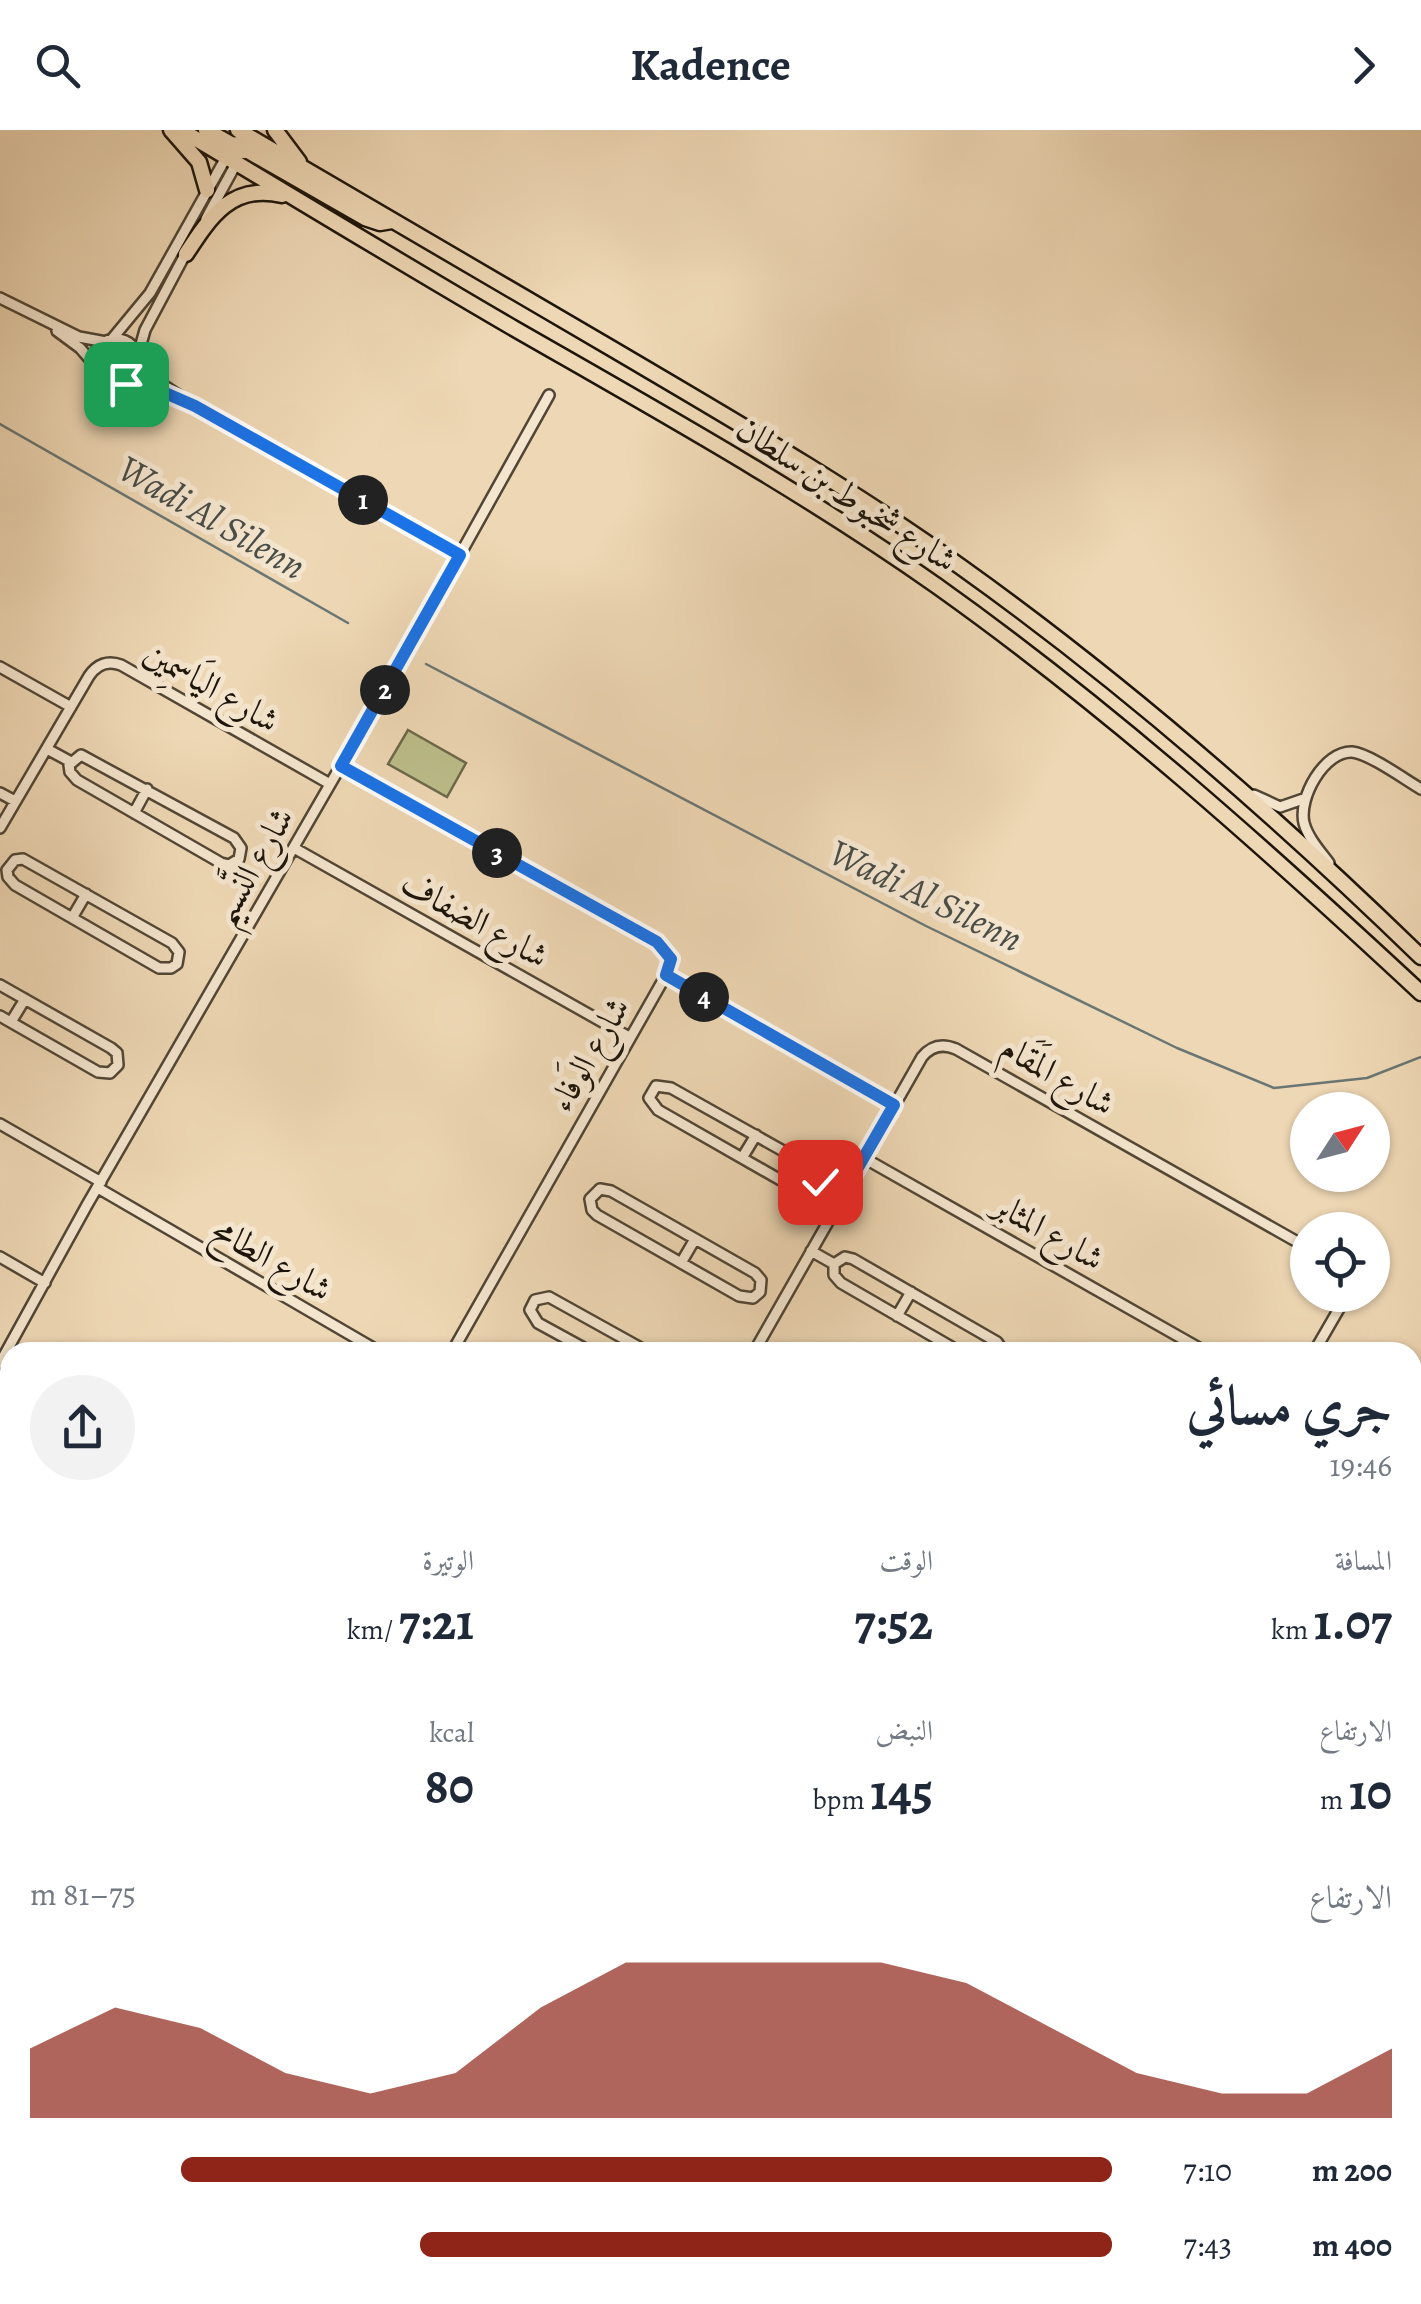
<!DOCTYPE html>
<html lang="ar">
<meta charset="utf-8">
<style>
body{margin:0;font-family:Alegreya,Amiri,serif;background:#f2f2f3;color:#1f2937;direction:rtl;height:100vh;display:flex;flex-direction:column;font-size:38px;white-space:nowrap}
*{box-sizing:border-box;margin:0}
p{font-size:32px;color:#747a83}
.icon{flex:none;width:55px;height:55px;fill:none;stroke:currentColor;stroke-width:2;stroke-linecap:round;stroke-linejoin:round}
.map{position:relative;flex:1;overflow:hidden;direction:ltr}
.details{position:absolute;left:0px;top:1212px;width:1422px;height:962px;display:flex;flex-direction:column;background:#fff;border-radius:30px 30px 0 0;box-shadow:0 2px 8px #0004;direction:rtl}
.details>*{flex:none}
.needle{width:65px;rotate:54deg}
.tools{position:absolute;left:1290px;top:962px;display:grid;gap:20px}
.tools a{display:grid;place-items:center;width:100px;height:100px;border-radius:50%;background:#fff;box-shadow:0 2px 8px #0004;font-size:50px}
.pin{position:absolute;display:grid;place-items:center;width:85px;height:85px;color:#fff;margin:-42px;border-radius:20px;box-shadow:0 5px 15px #0006}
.km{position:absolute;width:50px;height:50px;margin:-25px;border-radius:50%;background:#222;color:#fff;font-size:28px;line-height:50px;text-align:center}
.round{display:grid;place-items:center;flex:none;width:105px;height:105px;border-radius:52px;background:#f2f2f3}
.summary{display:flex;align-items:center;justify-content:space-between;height:170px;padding:0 30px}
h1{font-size:55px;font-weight:600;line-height:75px}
.figures{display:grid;grid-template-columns:repeat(3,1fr);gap:15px;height:170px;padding:10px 30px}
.figures div{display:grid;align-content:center}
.figures b{font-size:50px;font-weight:600}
.figures small{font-size:28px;font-weight:400}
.figures p{font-size:28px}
.chart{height:280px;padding:20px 30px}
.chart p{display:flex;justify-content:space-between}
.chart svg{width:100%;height:180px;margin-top:10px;fill:#8f2418;opacity:.7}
ul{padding:0 30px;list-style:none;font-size:32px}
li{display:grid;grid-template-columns:160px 120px 1fr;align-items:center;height:75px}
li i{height:25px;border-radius:12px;background:#8f2418}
header{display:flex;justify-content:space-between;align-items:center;height:130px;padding:0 30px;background:#fff;font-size:45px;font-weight:600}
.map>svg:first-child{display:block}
.pitch{fill:#bcbd8a;stroke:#6c694a;stroke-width:2.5}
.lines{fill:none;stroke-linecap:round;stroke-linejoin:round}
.stream{stroke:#6a7673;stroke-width:2.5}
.minor-casing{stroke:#514635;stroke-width:14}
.tertiary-casing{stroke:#514635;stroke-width:16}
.primary-casing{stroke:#1d150b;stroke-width:19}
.trunk-casing{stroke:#1d150b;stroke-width:20}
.minor{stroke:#f4e5ce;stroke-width:9}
.tertiary{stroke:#f4e5ce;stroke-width:11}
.primary{stroke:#eed7b4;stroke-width:14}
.trunk{stroke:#eed7b4;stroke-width:15}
.route-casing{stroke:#fff;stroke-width:20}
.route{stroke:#1a73e8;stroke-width:12}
.labels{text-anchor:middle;stroke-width:10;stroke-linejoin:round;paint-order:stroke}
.street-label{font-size:35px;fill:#1d150b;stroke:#f4e5ce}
.water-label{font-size:38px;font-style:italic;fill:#4a4e48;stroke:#f4e5ce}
</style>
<header><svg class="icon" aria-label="forward" viewBox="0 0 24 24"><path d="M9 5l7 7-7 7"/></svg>Kadence<svg class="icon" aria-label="search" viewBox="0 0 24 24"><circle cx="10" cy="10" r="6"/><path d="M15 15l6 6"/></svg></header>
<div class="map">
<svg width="1421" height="2174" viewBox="0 0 1421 2174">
<rect width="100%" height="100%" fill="#eed7b4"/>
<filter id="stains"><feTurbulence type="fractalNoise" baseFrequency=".002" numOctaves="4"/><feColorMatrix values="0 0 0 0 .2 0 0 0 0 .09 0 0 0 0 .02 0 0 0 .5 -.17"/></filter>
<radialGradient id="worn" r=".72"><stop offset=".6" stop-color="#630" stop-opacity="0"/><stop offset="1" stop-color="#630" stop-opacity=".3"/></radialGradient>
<path class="pitch" d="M408,600L466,633L447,667L388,634Z"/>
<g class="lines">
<path class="stream" d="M0,294L348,493
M426,534L926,796L1177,918L1274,958L1367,948L1421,927"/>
<g class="minor-casing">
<path id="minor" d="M206,89L237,32
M0,168L79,207L106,212
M57,201L80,218L93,233
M93 232a23 23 0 1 1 46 0a23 23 0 1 1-46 0Z
M112,209L150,163L228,24
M138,225L145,200L188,119
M139,232L151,247L195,276L460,425
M128,253L147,255L170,265
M0,537L71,577
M47,619L71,632
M81,625L234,708L241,718L239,729L229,735L221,733L77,650L70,642L69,635Z
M341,635L657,812L671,829L666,845L452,1222
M0,663L15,671
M1254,665L1280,677L1306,668
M134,683L147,659
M0,698L89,546C97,534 108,530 121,535L330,654
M294,718L629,907
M23,729L172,813L179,822L177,834L171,838H159L15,755L8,747L7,740L15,730Z
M1329,733C1320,721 1308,708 1304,693C1298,668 1324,621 1352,622C1370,624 1404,649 1421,659
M72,788L86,764
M666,845L894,975
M0,855L111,918L117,923L118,935L110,943L98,942L0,886
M11,892L25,869
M656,956L671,958L810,1036L819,1044L818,1056L811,1061L798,1060L658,980L649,968Z
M0,994L101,1052
M742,1028L756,1005
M864,1028L1206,1222
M98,1058L380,1222
M600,1059L611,1061L755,1143L761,1150L760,1162L753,1168L739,1166L597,1085L592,1080L590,1069Z
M811,1121L834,1134
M0,1127L45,1153
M681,1133L695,1109
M897,1186L911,1162
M1318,1215L1332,1222
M591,1222L538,1193L530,1180L535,1170L549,1167L648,1222
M754,1222L922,927C931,916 942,913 956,919L1308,1118
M960,1222L841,1153L834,1145V1134L845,1127L853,1129L997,1212L1004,1222
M1314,1222L1347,1165
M0,1233L87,1075L384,561L549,265
M0,1246L10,1252
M1412,1268L1421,1273
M1412,1376L1421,1380
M1412,1409L1421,1414
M1412,1673L1421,1665
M1412,1686L1421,1694
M0,1705L10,1710
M1412,1795L1421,1799
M0,1814L10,1820
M1412,2061L1421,2065
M1412,2120L1421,2104
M1412,2132L1421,2137
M326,2165L342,2174
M613,2165L629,2174
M858,2165L874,2174
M913,2165L929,2174
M1160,2165L1175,2174
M772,2174L777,2165
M895,2174L900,2165
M1131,2174L1133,2165
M1381,2174L1386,2165"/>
</g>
<g class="tertiary-casing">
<path id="tertiary" d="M1412,1583L1421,1568
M1076,2174L1081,2165"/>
</g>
<g class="primary-casing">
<path id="primary" d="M171,0L199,32L207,60
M181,0C292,66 403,134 515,199C658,281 802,361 937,456C1110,579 1266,719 1421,863
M206,0L233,15L245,12
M238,0C364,74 490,148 616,221C733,290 851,358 961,437C1125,554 1276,686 1421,827
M275,0L299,32
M226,27L238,21H248L365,88L380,93L392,91
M186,124C210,87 232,53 282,65"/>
</g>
<g class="trunk-casing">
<path id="trunk" d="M0,2087L10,2093
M0,2112L10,2117
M106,2165L124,2174
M153,2165L171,2174"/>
</g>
<use href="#minor" class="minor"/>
<use href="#tertiary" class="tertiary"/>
<use href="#primary" class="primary"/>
<use href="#trunk" class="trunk"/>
</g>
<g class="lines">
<g class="route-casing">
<path id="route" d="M126,254L147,255L195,276L460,425L341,636L657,812L671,829L666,845L894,975L841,1067L818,1056L820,1052"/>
</g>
<use href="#route" class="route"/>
</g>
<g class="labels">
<g class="street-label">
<text transform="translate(847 364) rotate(33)" y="12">شارع شخبوط بن سلطان</text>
<text transform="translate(212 556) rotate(30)" y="12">شارع اليَاسمِين</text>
<text transform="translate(252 736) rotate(-60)" y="12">شارع النَّسيم</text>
<text transform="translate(475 789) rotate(29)" y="12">شارع الضفاف</text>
<text transform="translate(589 924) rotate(-60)" y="12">شارع الوَفاء</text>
<text transform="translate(1058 945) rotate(30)" y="12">شارع المَقَام</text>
<text transform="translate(1049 1101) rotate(30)" y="12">شارع المثابر</text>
<text transform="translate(272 1129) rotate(30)" y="12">شارع الطامح</text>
</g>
<g class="water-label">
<text transform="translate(212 387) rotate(30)" y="13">Wadi Al Silenn</text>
<text transform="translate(926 765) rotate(26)" y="13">Wadi Al Silenn</text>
</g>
</g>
<rect width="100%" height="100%" filter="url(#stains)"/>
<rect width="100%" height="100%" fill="url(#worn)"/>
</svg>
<div class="tools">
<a><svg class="needle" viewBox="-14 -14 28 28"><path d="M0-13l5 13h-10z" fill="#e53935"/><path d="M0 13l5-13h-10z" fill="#747a83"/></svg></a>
<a><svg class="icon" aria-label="locate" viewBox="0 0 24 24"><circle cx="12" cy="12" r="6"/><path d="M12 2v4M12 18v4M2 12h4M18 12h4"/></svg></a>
</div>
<div class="pin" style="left:126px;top:254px;background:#1e9e55"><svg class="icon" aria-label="arrive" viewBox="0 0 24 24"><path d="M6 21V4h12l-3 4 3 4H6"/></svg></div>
<div class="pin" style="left:820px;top:1052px;background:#d93025"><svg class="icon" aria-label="check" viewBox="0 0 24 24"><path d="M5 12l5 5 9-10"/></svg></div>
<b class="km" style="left:363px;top:370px">1</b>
<b class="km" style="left:385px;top:560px">2</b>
<b class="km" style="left:497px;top:723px">3</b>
<b class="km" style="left:704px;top:867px">4</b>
<section class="details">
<div class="summary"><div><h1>جري مسائي</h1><p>19:46</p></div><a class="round"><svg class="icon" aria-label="share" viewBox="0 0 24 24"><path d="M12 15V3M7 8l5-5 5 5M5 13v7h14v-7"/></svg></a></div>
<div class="figures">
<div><p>المسافة</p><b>1.07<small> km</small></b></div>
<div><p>الوقت</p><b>7:52</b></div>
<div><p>الوتيرة</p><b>7:21<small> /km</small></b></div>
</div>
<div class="figures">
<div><p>الارتفاع</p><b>10<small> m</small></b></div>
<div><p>النبض</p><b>145<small> bpm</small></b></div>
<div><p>kcal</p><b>80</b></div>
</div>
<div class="chart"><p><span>الارتفاع</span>75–81 m</p>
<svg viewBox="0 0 160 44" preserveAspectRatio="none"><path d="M0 44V27L10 17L20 22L30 33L40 38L50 33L60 17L70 6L80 6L90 6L100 6L110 11L120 22L130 33L140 38L150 38L160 27V44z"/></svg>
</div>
<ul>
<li><b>200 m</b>7:10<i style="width:86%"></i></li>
<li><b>400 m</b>7:43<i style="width:64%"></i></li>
</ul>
</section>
</div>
